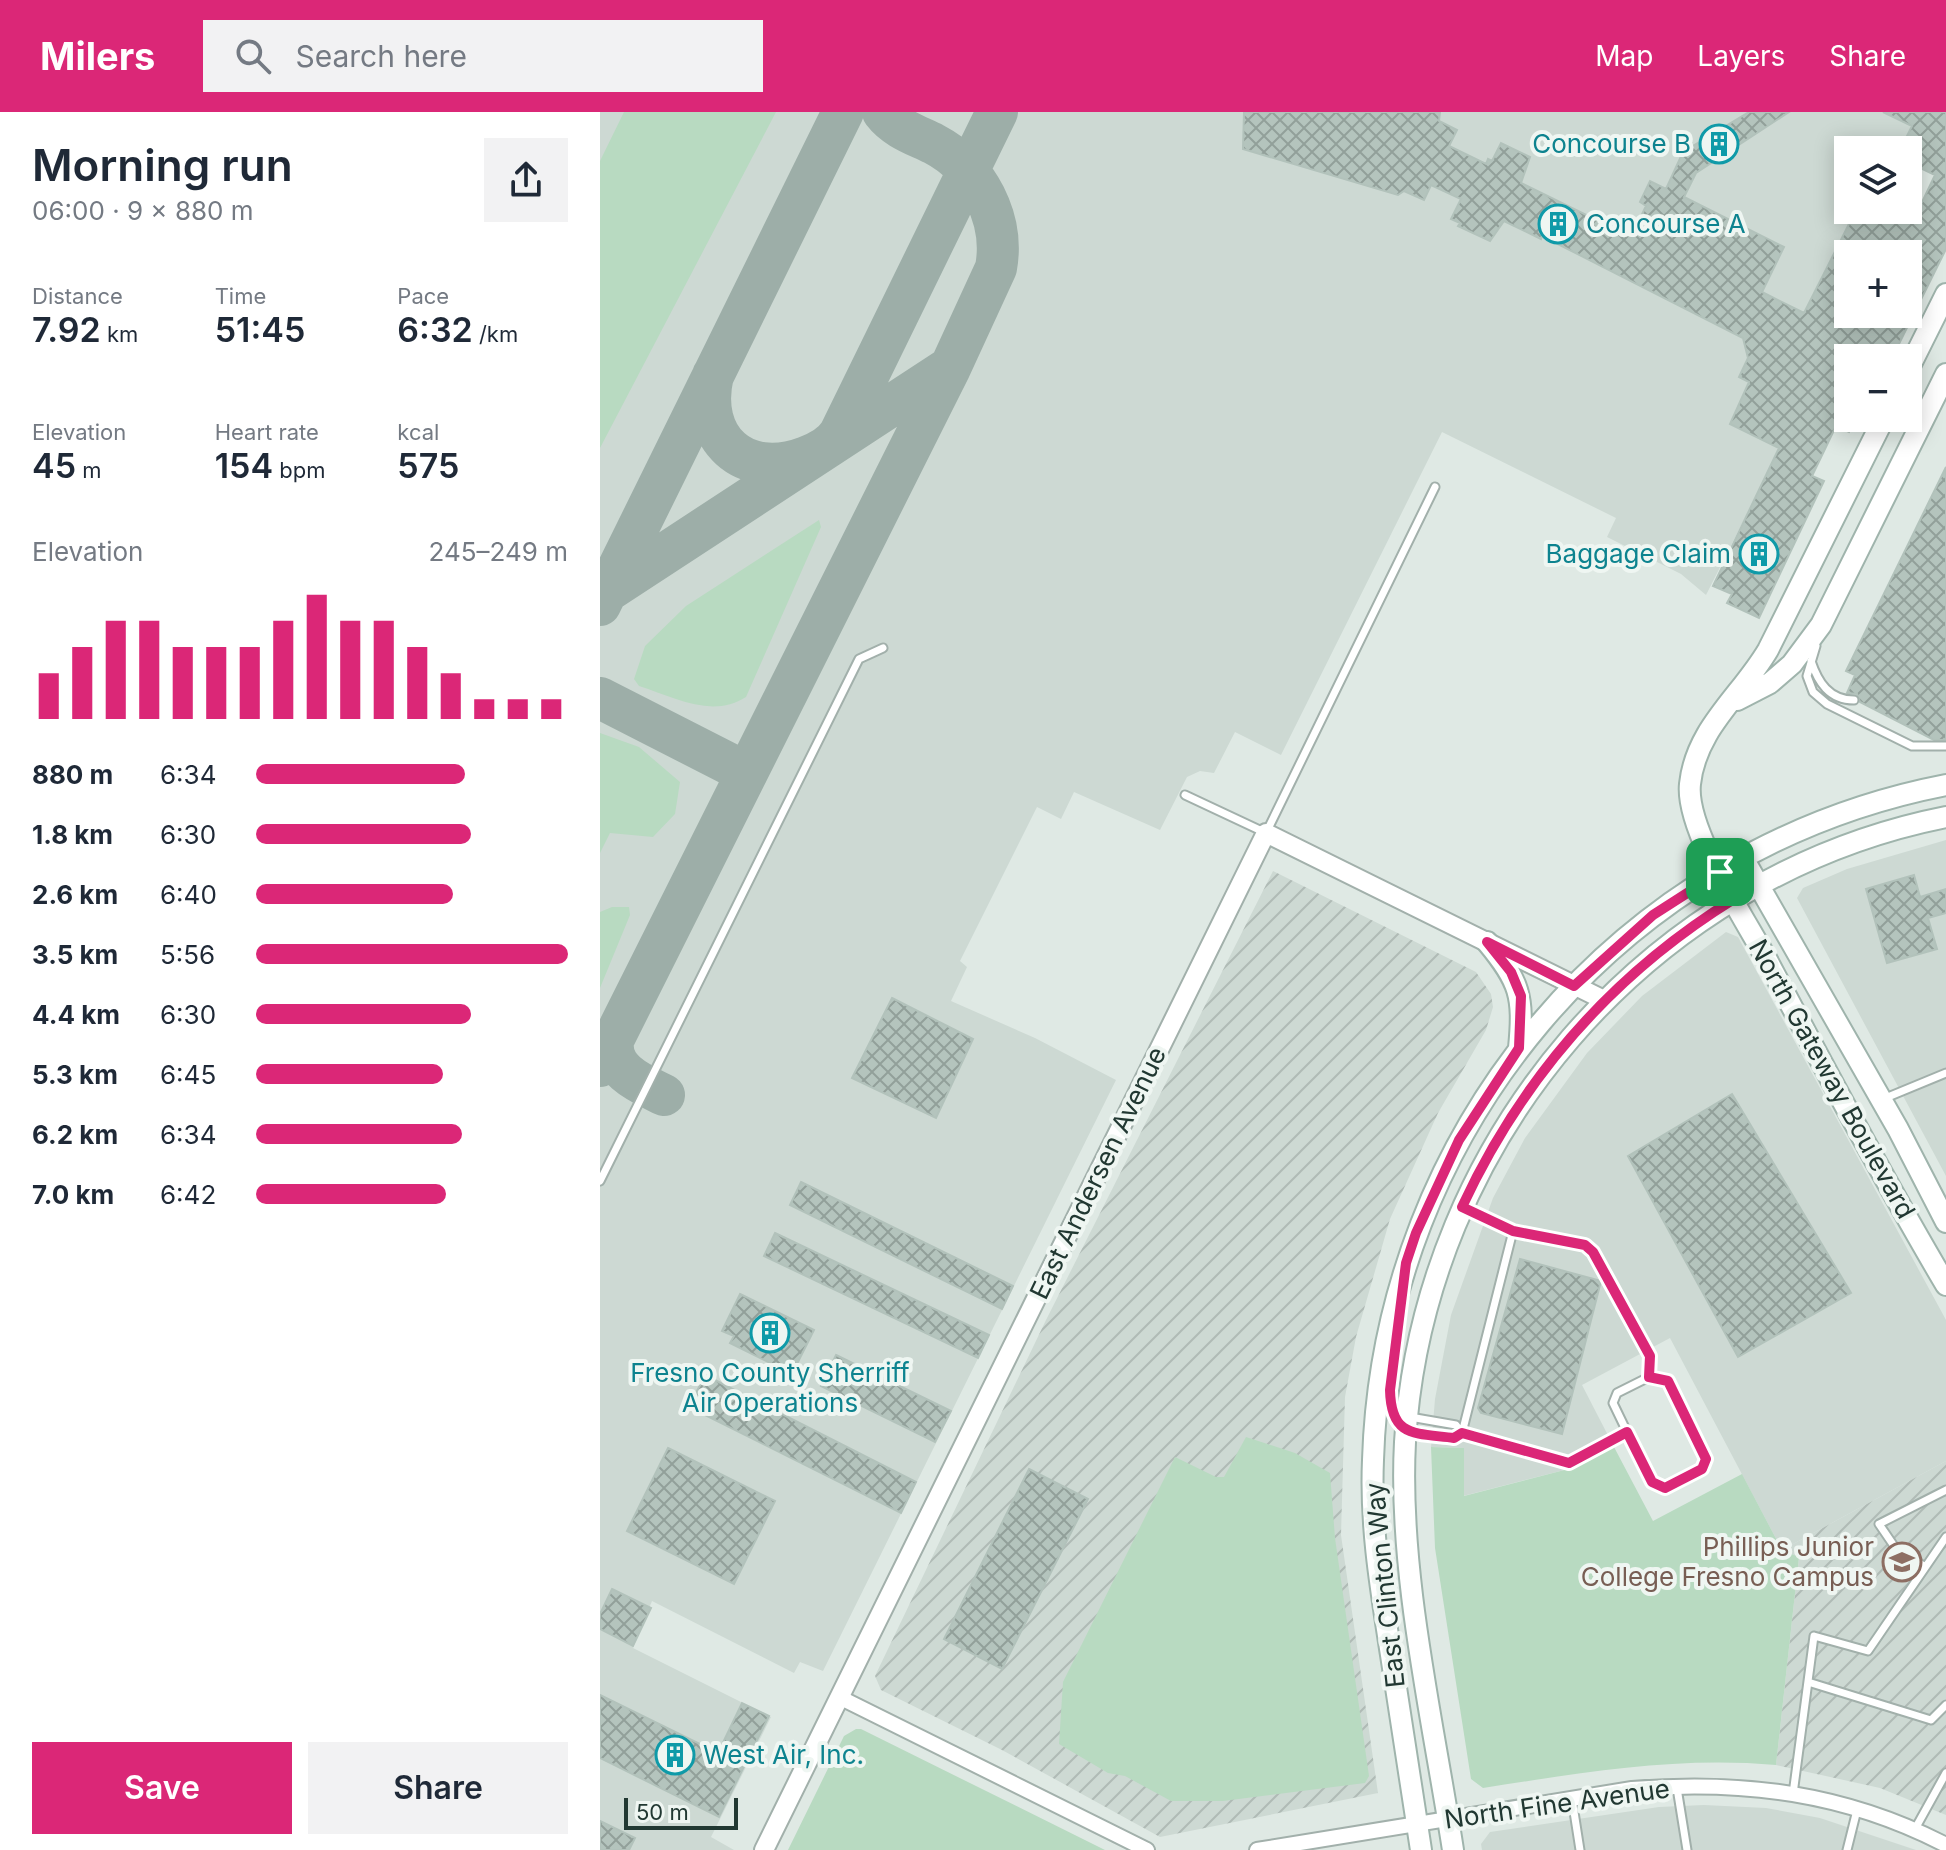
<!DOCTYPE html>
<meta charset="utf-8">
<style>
body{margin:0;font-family:Inter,sans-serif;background:#f2f2f3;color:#1f2937;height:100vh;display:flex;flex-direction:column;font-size:30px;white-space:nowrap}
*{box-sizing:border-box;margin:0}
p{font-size:26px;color:#747a83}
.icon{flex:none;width:44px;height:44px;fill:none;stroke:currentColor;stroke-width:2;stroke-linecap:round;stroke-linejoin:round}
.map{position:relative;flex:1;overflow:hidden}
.details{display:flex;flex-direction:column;background:#fff;width:600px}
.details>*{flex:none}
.controls{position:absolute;left:1234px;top:24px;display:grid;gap:16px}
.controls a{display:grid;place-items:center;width:88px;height:88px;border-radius:0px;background:#fff;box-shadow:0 4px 20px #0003;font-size:40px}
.scale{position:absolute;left:24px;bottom:20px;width:114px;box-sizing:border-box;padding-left:8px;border:4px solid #213832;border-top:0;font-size:22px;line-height:28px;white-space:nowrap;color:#213832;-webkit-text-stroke:6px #eff6f2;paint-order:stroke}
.pin{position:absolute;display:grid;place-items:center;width:68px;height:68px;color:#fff;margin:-34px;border-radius:16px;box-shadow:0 4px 12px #0006}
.round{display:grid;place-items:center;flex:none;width:84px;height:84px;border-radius:0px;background:#f2f2f3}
.head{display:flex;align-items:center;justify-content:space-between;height:136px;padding:0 32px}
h1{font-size:44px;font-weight:600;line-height:60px}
.figures{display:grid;grid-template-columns:repeat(3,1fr);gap:12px;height:136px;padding:8px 32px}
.figures div{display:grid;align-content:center}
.figures b{font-size:34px;font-weight:600}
.figures small{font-size:22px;font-weight:400}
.figures p{font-size:22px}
.chart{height:224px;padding:16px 32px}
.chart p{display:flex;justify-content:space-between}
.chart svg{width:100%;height:144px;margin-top:8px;stroke:#db2777;stroke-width:6}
.cta{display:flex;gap:16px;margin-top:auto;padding:16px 32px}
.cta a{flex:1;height:92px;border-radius:0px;background:#db2777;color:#fff;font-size:32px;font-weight:600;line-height:92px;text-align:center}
.cta a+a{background:#f2f2f3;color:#1f2937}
ul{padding:0 32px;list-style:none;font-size:26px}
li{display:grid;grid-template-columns:128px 96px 1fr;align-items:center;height:60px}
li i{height:20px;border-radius:10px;background:#db2777}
header{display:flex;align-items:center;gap:48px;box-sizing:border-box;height:112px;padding:0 40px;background:#db2777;color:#fff}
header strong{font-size:38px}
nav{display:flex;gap:44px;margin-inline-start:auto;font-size:28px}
.search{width:560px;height:72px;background:#f2f2f3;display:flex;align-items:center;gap:20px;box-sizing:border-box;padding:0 28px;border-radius:0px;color:#747a83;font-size:30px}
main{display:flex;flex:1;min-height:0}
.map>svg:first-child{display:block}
.built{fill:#cdd9d3}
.industrial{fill:url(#industrial-furrows)}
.green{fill:#b8dac1}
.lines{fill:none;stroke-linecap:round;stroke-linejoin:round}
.taxiway{stroke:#9daea8;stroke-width:42}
.building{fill:url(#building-cross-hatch);stroke:#b2c2bb;stroke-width:2;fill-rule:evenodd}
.service-casing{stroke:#a2b0ab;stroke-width:11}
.minor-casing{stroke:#a2b0ab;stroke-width:18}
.tertiary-casing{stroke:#a2b0ab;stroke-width:22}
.secondary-casing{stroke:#9fb4ac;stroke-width:24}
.service{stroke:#fff;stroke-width:7}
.minor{stroke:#fff;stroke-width:14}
.tertiary{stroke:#fff;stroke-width:18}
.secondary{stroke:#fff;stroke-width:20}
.route-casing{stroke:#fff;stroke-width:16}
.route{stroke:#db2777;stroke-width:10}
.labels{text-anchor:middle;stroke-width:8;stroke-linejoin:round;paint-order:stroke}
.culture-label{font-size:26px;fill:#0d838f;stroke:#eff6f2;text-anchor:end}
.street-label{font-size:26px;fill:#213832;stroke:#eff6f2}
.education-label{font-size:26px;fill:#785e54;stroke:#eff6f2;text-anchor:end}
</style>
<header>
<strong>Milers</strong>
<div class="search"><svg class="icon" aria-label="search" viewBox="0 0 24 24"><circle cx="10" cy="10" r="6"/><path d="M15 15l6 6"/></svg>Search here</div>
<nav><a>Map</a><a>Layers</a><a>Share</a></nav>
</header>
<main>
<section class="details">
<div class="head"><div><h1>Morning run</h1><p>06:00 · 9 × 880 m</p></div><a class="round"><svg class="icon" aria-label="share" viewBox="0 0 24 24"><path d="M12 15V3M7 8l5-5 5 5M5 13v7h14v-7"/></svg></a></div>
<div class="figures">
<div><p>Distance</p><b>7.92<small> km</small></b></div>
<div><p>Time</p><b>51:45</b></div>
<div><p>Pace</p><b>6:32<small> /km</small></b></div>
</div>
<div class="figures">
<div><p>Elevation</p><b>45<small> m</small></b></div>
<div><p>Heart rate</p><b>154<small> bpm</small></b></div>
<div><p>kcal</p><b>575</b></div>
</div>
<div class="chart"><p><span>Elevation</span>245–249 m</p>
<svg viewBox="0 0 160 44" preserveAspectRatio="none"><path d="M5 44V30M15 44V22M25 44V14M35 44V14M45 44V22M55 44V22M65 44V22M75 44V14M85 44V6M95 44V14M105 44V14M115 44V22M125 44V30M135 44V38M145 44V38M155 44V38"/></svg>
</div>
<ul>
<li><b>880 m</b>6:34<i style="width:67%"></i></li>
<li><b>1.8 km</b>6:30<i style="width:69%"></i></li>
<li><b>2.6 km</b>6:40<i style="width:63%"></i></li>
<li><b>3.5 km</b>5:56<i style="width:100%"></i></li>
<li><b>4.4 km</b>6:30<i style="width:69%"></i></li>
<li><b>5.3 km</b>6:45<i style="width:60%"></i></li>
<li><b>6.2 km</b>6:34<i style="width:66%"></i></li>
<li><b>7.0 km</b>6:42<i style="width:61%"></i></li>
</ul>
<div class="cta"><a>Save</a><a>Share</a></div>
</section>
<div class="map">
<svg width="1346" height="1738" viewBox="0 0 1346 1738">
<defs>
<pattern id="industrial-furrows" width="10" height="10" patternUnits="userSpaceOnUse" patternTransform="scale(2)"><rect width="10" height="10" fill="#cdd9d3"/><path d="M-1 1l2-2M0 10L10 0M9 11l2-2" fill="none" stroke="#b0bbb6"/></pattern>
<pattern id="building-cross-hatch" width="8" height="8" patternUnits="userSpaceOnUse" patternTransform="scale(2)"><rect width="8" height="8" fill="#b4c4bd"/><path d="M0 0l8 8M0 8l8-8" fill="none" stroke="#92a09a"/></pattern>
</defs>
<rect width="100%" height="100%" fill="#dfe9e4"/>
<path class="built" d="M0,0H1346L1308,82V38H1248V98H1300L1278,142H1248V202L1106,483L1081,462L1007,425L1016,406L842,320L681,643L635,620L614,661L600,659L587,665L560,718L474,680L461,707L437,695L360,849L367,855L351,889L435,926L516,968L223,1559L200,1550L194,1561L52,1489L33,1536L171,1605L111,1725L134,1738H0Z
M1346,728V1064L1197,786L1203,776L1247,757Z
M1126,820L1138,825L1346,1208V1349L1182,1438L1070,1226L982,1273L1014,1335L976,1355L863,1384L864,1336L831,1335L835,1287L851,1203L893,1086L925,1026L987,941L1042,884Z
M1104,1693L1166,1696L1220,1706L1316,1738H882L881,1732L890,1720L1059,1695Z"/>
<path class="industrial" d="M673,759L876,860L891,882L893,895L886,918L838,1001L790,1107L756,1225L745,1285L741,1423L778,1681L560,1725L402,1638L281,1578L275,1564L446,1208Z
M1346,1349V1703L1280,1676L1176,1653L1199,1445L1182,1438Z"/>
<path class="green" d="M24,0H176L0,336V49Z
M219,408L221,415L146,585C112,607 74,585 39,574L34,567L45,534L86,494Z
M0,621L39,635L80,670L75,702L53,725L10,721L0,741Z
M12,795H29L30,803L0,876V800Z
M646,1325L695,1341L730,1361L735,1426L769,1664L765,1671L623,1689H571L525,1664L508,1661L459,1632L463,1570L575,1345L616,1365H624Z
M831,1335L864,1336V1384L976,1355L1014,1335L1053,1409L1142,1362L1182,1438L1199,1445L1176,1653C1076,1644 981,1661 883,1676L871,1667L835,1436Z
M256,1617H261L505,1738H188L244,1624Z"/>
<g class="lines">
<path class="taxiway" d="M113,263C98,326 143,369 206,345C220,340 232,334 240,321L397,0
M8,479L347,257
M0,493L243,0
M0,586L147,661
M13,929C9,959 42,972 64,983
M0,954L350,256L396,156C405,107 378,55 334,32C316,23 296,17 283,0"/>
</g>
<path class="building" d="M644,0H840L839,9L857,18L849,34L886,52L888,47L892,49L901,31L930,45L921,71L1031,125L1046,94L1040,90L1050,69L1066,77L1083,40L1149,0H1189L1096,61L1084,85L1184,135L1162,180L1204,201L1256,98H1300L1315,105L1335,63L1308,50V38H1300L1312,14L1283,0H1346V137L1292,246H1248V306H1255L1249,320L1236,314L1212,364L1224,369L1159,506L1127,491L1132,482L1113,474L1179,336L1130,312L1149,270L1139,265L1148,246L1143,226L942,124L941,127L904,109L890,129L858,114L860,111L851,107L861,87L831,73L824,88L804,79L798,83L643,37ZM1248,142H1308V202H1248Z
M1346,355V628H1334L1260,590L1257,582L1247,581L1255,563L1246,559Z
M1314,763L1320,785L1346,777V801L1328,806L1337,837L1287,851L1266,777Z
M292,886L373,927L336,1006L252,966Z
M1132,982L1251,1181L1138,1245L1028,1044Z
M201,1070L413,1174L402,1197L190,1093Z
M175,1121L389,1223L378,1246L164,1144Z
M920,1147L1001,1169L962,1322L881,1301L878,1296Z
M140,1182L214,1218L192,1262L130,1231L134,1224L122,1219Z
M236,1243L351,1299L335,1330L221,1274Z
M105,1263L316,1370L301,1401L89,1295Z
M68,1336L175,1389L134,1472L27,1419Z
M429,1357L488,1387L402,1557L344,1527Z
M12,1477L51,1496L33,1534L0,1517V1502Z
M0,1583L118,1641L142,1591L169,1604L119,1705L0,1646Z
M0,1709L35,1726L29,1738H0Z"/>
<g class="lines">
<g class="service-casing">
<path id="service" d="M1216,534L1207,564L1213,580L1227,592L1312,634H1346
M1211,549C1218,570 1229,588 1254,588
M585,683L666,721L835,375
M1283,987L1346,961
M0,1069L259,547L283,536
M867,1097L913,1119L862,1321L969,1351L1027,1320L1052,1370L1065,1376L1102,1357L1106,1347L1068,1269L1049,1265L1017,1281L1013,1291L1027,1320
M913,1119L985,1133L993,1140L1050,1244L1049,1265
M808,1320L854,1326L862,1321L856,1313L810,1305
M1325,1455L1294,1434L1279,1412L1346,1378
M1208,1570L1331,1608L1346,1593
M1077,1676L1087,1738
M1193,1682L1214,1524L1268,1539L1346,1425
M972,1687L980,1738
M1315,1717L1346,1661
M1247,1738L1257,1698"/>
</g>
<g class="minor-casing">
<path id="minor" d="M239,1585L547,1738
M657,1738L1032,1677C1143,1668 1246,1681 1346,1733"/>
</g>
<g class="tertiary-casing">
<path id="tertiary" d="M164,1738L666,721L1004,888"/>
</g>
<g class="secondary-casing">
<path id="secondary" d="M1308,258L1346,182
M1284,306L1168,538C1141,584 1096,616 1090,672C1085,717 1145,807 1167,848C1225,957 1283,1066 1346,1173
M1137,588L1170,571L1192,552L1221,513L1346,262
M1143,746L1298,1017L1346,1110
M887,830C920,870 924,884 919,936
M821,1738C811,1673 801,1608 791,1543C781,1478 770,1414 773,1348C783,1018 1020,736 1346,673
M853,1738C833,1608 798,1460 805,1330C823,1028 1048,764 1346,705"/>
</g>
<use href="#service" class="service"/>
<use href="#minor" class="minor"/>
<use href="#tertiary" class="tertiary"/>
<use href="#secondary" class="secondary"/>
</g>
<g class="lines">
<g class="route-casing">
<path id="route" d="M1120,760L1134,787C1013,862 922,966 862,1095L913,1119L985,1133L993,1140L1050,1244L1049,1265L1068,1269L1106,1347L1102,1357L1065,1376L1052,1370L1027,1320L969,1351L862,1321L854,1326C815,1321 791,1326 790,1278L806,1151L816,1121L859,1028L919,936L921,884L911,860L887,830L974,874L1053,803Z"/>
</g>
<use href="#route" class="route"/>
</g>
<defs>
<g id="building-ring" transform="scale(2)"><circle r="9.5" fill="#eff6f2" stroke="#0f9aa8" stroke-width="1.5"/><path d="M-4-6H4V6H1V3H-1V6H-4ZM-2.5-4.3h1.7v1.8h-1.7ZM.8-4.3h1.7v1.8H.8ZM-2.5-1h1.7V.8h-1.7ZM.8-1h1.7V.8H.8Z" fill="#0f9aa8"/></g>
<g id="school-ring" transform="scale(2)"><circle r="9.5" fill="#eff6f2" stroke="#8d6e63" stroke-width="1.5"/><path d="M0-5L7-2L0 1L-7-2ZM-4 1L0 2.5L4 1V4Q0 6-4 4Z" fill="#8d6e63"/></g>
</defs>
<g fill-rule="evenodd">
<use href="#building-ring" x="1119" y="32"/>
<use href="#building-ring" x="958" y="112"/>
<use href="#building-ring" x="1159" y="442"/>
<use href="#building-ring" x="170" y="1221"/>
<use href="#school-ring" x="1302" y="1450"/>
<use href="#building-ring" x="75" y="1643"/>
</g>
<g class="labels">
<g class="culture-label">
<text x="1091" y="41">Concourse B</text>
<text x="986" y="121" text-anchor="start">Concourse A</text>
<text x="1131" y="451">Baggage Claim</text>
<text x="170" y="1270" text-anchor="middle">Fresno County Sherriff<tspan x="170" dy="30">Air Operations</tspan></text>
<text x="103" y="1652" text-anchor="start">West Air, Inc.</text>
</g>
<g class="street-label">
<text transform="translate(1232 967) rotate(61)" y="9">North Gateway Boulevard</text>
<text transform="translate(498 1061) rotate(-64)" y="9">East Andersen Avenue</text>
<text transform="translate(785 1473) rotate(-96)" y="9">East Clinton Way</text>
<text transform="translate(957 1692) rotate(-8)" y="9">North Fine Avenue</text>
</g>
<g class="education-label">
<text x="1274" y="1444">Phillips Junior<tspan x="1274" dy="30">College Fresno Campus</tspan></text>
</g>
</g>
</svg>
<div class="controls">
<a><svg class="icon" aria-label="layers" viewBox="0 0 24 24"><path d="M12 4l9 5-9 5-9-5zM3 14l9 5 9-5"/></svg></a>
<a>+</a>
<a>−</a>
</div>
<div class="scale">50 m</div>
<div class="pin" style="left:1120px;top:760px;background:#1e9e55"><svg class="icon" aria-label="arrive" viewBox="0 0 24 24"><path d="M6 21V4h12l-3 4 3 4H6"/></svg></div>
</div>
</main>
